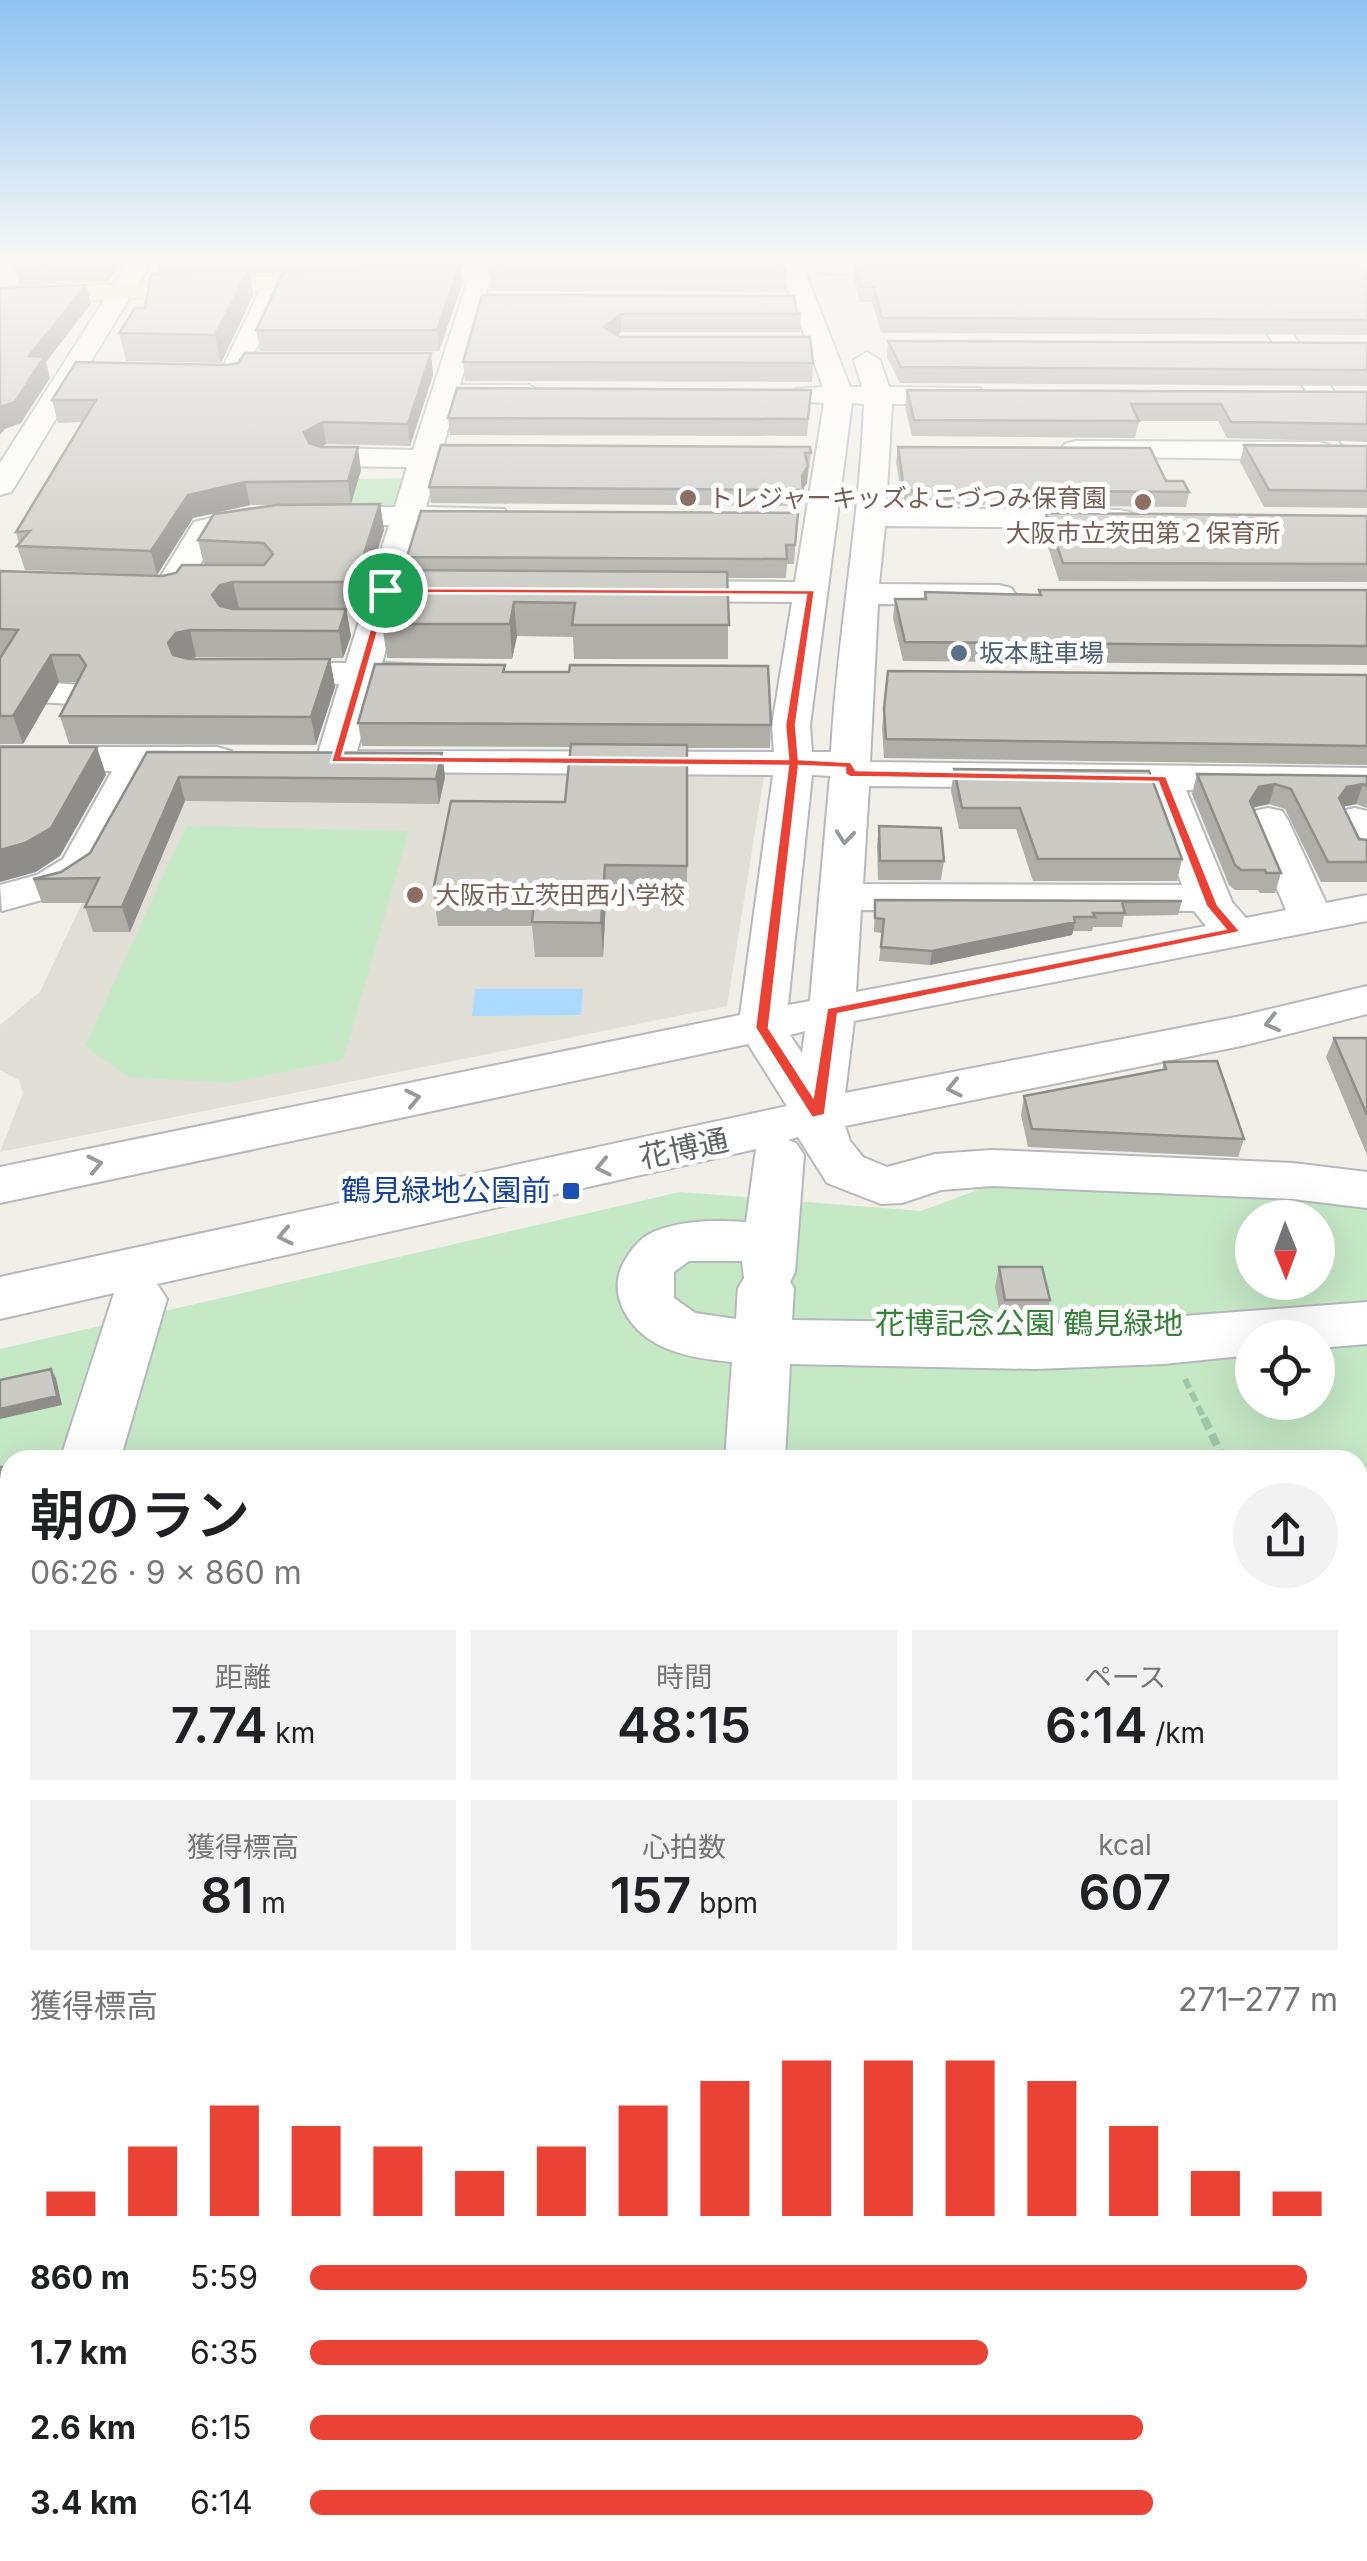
<!DOCTYPE html>
<html lang="ja">
<meta charset="utf-8">
<style>
body{margin:0;font-family:Inter,"Noto Sans JP",sans-serif;background:#f2f2f2;color:#202124;height:100vh;display:flex;flex-direction:column;font-size:38px;white-space:nowrap}
*{box-sizing:border-box;margin:0}
p{font-size:32px;color:#757577}
.icon{flex:none;width:55px;height:55px;fill:none;stroke:currentColor;stroke-width:2;stroke-linecap:round;stroke-linejoin:round}
.map{position:relative;flex:1;overflow:hidden}
.side{position:absolute;left:0px;top:1450px;width:1368px;height:1112px;display:flex;flex-direction:column;background:#fff;border-radius:30px 30px 0 0;box-shadow:0 10px 40px #0002}
.side>*{flex:none}
.needle{width:65px;rotate:179deg}
.controls{position:absolute;left:1235px;top:1200px;display:grid;gap:20px}
.controls a{display:grid;place-items:center;width:100px;height:100px;border-radius:50%;background:#fff;box-shadow:0 10px 40px #0002;font-size:50px}
.pin{position:absolute;display:grid;place-items:center;width:85px;height:85px;color:#fff;margin:-42px;border:5px solid #fff;border-radius:50%;box-shadow:0 2px 10px #0007}
.round{display:grid;place-items:center;flex:none;width:105px;height:105px;border-radius:52px;background:#f2f2f2}
.overview{display:flex;align-items:center;justify-content:space-between;height:170px;padding:0 30px}
h1{font-size:55px;font-weight:600;line-height:75px}
.stats{display:grid;grid-template-columns:repeat(3,1fr);gap:15px;height:170px;padding:10px 30px}
.stats div{display:grid;align-content:center;border-radius:0px;background:#f2f2f2;text-align:center}
.stats b{font-size:50px;font-weight:600}
.stats small{font-size:28px;font-weight:400}
.stats p{font-size:28px}
.chart{height:280px;padding:20px 30px}
.chart p{display:flex;justify-content:space-between}
.chart svg{width:100%;height:180px;margin-top:10px;stroke:#ea4335;stroke-width:6}
ul{padding:0 30px;list-style:none;font-size:32px}
li{display:grid;grid-template-columns:160px 120px 1fr;align-items:center;height:75px}
li i{height:25px;border-radius:12px;background:#ea4335}
.map>svg:first-child{display:block}
.education{fill:#e1ded6}
.green{fill:#c5e8c5;fill-rule:evenodd}
.water{fill:#aadaff}
.lines{fill:none;stroke-linecap:round;stroke-linejoin:round}
.minor-casing{stroke:#b5b8bc;stroke-width:4}
.major-casing{stroke:#f2c960;stroke-width:4}
.path-far1{stroke:#9cc7a9;stroke-width:6;stroke-dasharray:10 5;stroke-linecap:butt}
.path{stroke:#9cc7a9;stroke-width:8;stroke-dasharray:12 6;stroke-linecap:butt}
.minor{fill:#fff;fill-rule:evenodd}
.major{fill:#fff2af;fill-rule:evenodd}
.wall{fill:#afaea9}
.shaded-wall{fill:#8f8d8a}
.building{fill:#cccac5;stroke:#8f8d8a;stroke-width:2.5}
.oneway{stroke:#979a9d}
.route{fill:#ea4335;stroke:#fff;stroke-width:2.5;fill-rule:evenodd}
.education-dot{fill:#8d6e63;stroke:#fff;stroke-width:4}
.service-dot{fill:#5c6f8a;stroke:#fff;stroke-width:4}
.transit-dot{fill:#1a4fb4;stroke:#fff;stroke-width:4}
.labels{text-anchor:middle;stroke-width:10;stroke-linejoin:round;paint-order:stroke}
.far-education-label{font-size:25px;fill:#785e54;stroke:#fff;text-anchor:start}
.far-service-label{font-size:25px;fill:#4e5e75;stroke:#fff;text-anchor:start}
.street-label{font-size:30px;fill:#5f6368;stroke:#fff}
.transit-label{font-size:30px;fill:#164399;stroke:#fff;text-anchor:end}
.park-label{font-size:30px;fill:#348238;stroke:#fff}
</style>
<div class="map">
<svg width="1367" height="2561" viewBox="0 0 1367 2561">
<rect width="100%" height="100%" fill="#f1efe8"/>
<path class="education" d="M146,768L764,776L727,1006L0,1152L23,1093L19,1080L0,1070V1025L40,992Z"/>
<path class="green" d="M407,478L395,506L388,511L315,510L308,480Z
M186,826L409,831L343,1060L228,1083L129,1077L85,1046Z
M988,1186L1367,1203V2561H0V1349L680,1192L921,1211ZM1252,1218H1318V1282H1252ZM1252,1338H1318V1402H1252ZM10,1460H1358V2552H10Z"/>
<path class="water" d="M475,989H583L581,1015L472,1016Z"/>
<g class="lines">
<g class="minor-casing">
<path id="minor" d="M10,261H33L12,291L0,292V275Z
M129,261H152L15,486L11,492L0,495V463Z
M474,261H490L494,266L460,385H529L543,393L529,401H456L426,507L504,509L509,516L504,523L493,525H421L382,663L459,666L464,674L459,682L376,684L357,751L774,752L772,725L792,602L655,601L643,598L638,591L643,584L655,581L795,582L824,403L795,401L791,395L795,389L823,387L778,261H801L850,387H862L854,360L867,352L880,360L889,387L979,388L993,396L979,404H892L886,508L1119,510L1130,512L1135,519L1130,526L1119,528L885,526L879,584L999,585L1011,588L1016,595L1011,602L999,605L878,604L870,762L1367,768V792L1186,790L1232,902L1246,918L1286,910L1248,820L1254,811L1268,808L1282,811L1288,820L1326,903L1367,895V921L854,1021L845,1093L1241,1016L1367,986V1014L1241,1046L845,1126L850,1141L863,1157L887,1167L935,1154L992,1150L1293,1163L1367,1172V1208L1293,1199L992,1186L941,1190L902,1203L881,1204L827,1183L798,1137L788,1140L796,1143L804,1155L795,1272L790,1282L794,1288L792,1320L1078,1324L1367,1302V1344L1318,1348V1338H1252V1355L1163,1364L1035,1369L790,1364L785,1460H725L732,1362C691,1358 645,1351 624,1311C617,1297 615,1281 622,1266C629,1252 638,1239 653,1232C682,1220 714,1220 746,1222L756,1149L157,1284L167,1299L120,1460H60L114,1293L0,1319V1277L787,1106L748,1044L0,1203V1167L740,1015L773,775L368,772L352,764L335,772L321,768L316,760L339,684L244,681L239,673L244,665L257,662L346,663L389,525C331,525 273,522 217,536L181,596L169,599L0,593V573L159,579L194,522L250,509L395,507L407,467L326,466L316,463L311,457L316,451L326,448L413,450ZM852,403L864,404C860,520 837,636 831,752H812L810,725ZM812,775L830,776L810,1001L788,1005ZM869,786L1146,789L1182,885L863,884ZM861,910L1194,911L1206,926L856,992ZM805,1031L802,1053L790,1035ZM689,1261H742L744,1278L738,1288L736,1319L695,1313L674,1298V1272Z
M818,261H937L941,266L929,273H826L818,271L814,266Z
M1217,261H1240L1367,437V468L1357,465Z
M275,277L287,284L241,381L168,380L164,374L168,368L223,367L263,284Z
M1075,441L1319,442L1329,445L1334,451L1329,457L1319,460L1065,456L1060,450L1065,444Z
M35,682L117,687L122,695L117,703L104,706L22,701L17,693L22,685Z
M0,747H217L231,751L236,759L231,767L151,771L95,876L67,893L2,911L0,885L37,875L63,859L112,771H0Z
M1355,808L1367,811V858L1352,855L1335,820L1341,811Z
M1358,1482H1367V1534H1358Z
M10,2266V2359L0,2363V2271Z
M1358,2419L1367,2423V2520L1358,2516Z
M61,2552H161L158,2561H57Z"/>
</g>
<g class="major-casing">
<path id="major" d="M559,261H706L695,268L0,305V291Z"/>
</g>
<path class="path-far1" d="M1185,1379L1205,1421"/>
<path class="path" d="M1204,1418L1224,1460
M0,1636L10,1640"/>
<use href="#minor" class="minor"/>
<use href="#major" class="major"/>
</g>
<path class="wall" d="M124,261L108,281L20,286L15,267Z
M156,261H470L250,274L253,295L221,363L126,361L119,333L145,308L159,273Z
M854,262L1367,263V335L881,333L872,302H860L853,277Z
M460,264L462,284L439,351H260L256,330Z
M489,272L786,273V292L491,291Z
M482,295L801,314L800,332H621L617,335L620,337L813,363L812,382L465,381L463,362Z
M888,341L1367,343V386L900,383L887,357Z
M431,353L433,375L410,446L326,444L322,447L361,470L351,504L250,505L193,518L157,575L25,570L17,546L19,544L16,532L83,422L58,423L52,400L228,365Z
M811,390L807,436L450,435L448,418Z
M907,390L1367,392V442L1227,438L1218,421H1139L1135,438L912,436L905,407Z
M1244,445L1367,446V508L1264,507L1240,462Z
M898,447L1166,481L1189,492L1186,507L903,504L896,462Z
M811,453L807,483L803,489L802,506L431,503L429,487Z
M380,504L384,530L359,608H239L346,609L351,636L343,658L196,657L188,659H330L335,687L316,745L69,744L60,716L77,682H59L23,744H0V658L1,655H0V571L162,576L204,565L198,540Z
M798,513L794,564H787L786,578H728V659H574L573,637L517,636L512,659L387,658L382,624L409,570L407,557Z
M1046,513L1367,516V582L1059,581L1043,531Z
M1039,590H1367V665L903,661L893,618L895,599H924L925,592L1038,595Z
M505,665V672L771,725L770,748H687V900H606L603,957H535L532,926H438L433,891L565,802L570,747L362,746L358,723Z
M888,671L1367,675V765L884,758L882,728Z
M147,752L442,753L445,777L439,804L185,801L130,932H93L85,907L87,903H42L33,879L61,872L90,853Z
M954,769L1182,859L1177,881H1033L1016,829H959L951,791Z
M1197,774L1367,776V808L1356,804L1343,807L1359,839L1367,840V882H1321L1285,809L1269,804L1253,808L1281,873L1275,893H1260L1258,890H1235L1229,885L1192,794Z
M879,826L944,861L941,880H878L877,845Z
M875,900L1182,901L1178,915L1124,916L1122,927H1093L1092,931H1073L1072,935L930,965L879,961L882,933L874,932Z
M1334,1038H1367V1155L1326,1057Z
M1164,1062L1244,1139L1238,1157L1028,1147L1021,1115L1024,1096L1162,1070Z
M999,1267L1050,1300L1045,1320L1001,1319L995,1287Z"/>
<path class="shaded-wall" d="M105,261H124L108,281L104,262Z
M460,264L462,284L439,351L437,330Z
M249,269L253,295L221,363L215,335Z
M86,285L91,304L46,362L50,378L21,423L5,429L0,435V407L29,356Z
M621,314V332L604,345V327Z
M431,353L433,375L410,446L408,424Z
M323,422L326,444L308,455L304,432Z
M358,447L361,470L351,504L348,481Z
M808,466L807,483L801,492L802,476Z
M245,482L250,505L193,518L157,575L151,551L188,495Z
M380,504L384,530L359,608L355,582Z
M233,582L239,608L218,622L212,595L220,585Z
M514,602L517,636L512,659L510,624Z
M346,609L351,636L343,658L339,631Z
M190,630L196,657L182,660L175,670L168,643L176,633Z
M51,655L59,682L23,744L13,716Z
M330,659L335,687L316,745L311,717Z
M97,747L106,775L60,856L36,872L0,882V850Z
M442,753L445,777L439,804L436,779Z
M179,777L185,801L130,932L122,907Z
M1275,784L1269,804L1253,807L1250,801L1259,787Z
M1363,784L1356,804L1340,807L1339,798L1347,787Z
M605,865L606,900L603,957L601,923Z
M1075,922L1072,935L930,965L932,951Z
M51,1369L56,1378L62,1405L0,1419V1409Z
M10,1481V1505L0,1533V1508Z
M0,2019L10,2028V2102L0,2141Z
M483,2552H494L487,2561H476Z"/>
<path class="building" d="M19,261H105L15,267Z
M536,261H782L786,273L489,272L492,264Z
M854,262L1367,263V320L882,318L874,287H861Z
M460,264L437,330H256L283,273Z
M249,269L215,335L119,333L135,308H145L151,274Z
M86,285L29,356L44,357L15,402L0,407V288Z
M482,295L794,296L797,313L801,314H621L604,327L620,337H810L813,363L463,362Z
M888,341L1367,343V370L901,367Z
M245,353H431L408,424L323,422L304,432L309,443L321,447H358L348,481L245,482L188,495L151,551L17,546L30,531L16,532L96,400H52L76,362L228,365L238,363Z
M457,388L811,390L808,419L448,418Z
M907,390L1367,392V424L1231,422L1221,404H1131L1139,421L914,420Z
M441,445L810,447L811,453H805L808,466L802,476L803,490L429,487Z
M1244,445L1367,446V491L1269,490Z
M898,447L1150,448L1166,481H1183L1189,492L904,490Z
M380,504L355,582H233L220,585L212,595L220,606L233,609H346L339,631L190,630L176,633L168,643L173,655L189,659H330L311,717L60,716L86,665L79,655H51L13,716H0V658L18,630L0,629V571L162,576L176,573L182,565H264L273,554L264,543L198,540L214,514L276,505Z
M421,511L798,513L795,545H786L787,559L407,557Z
M1046,513L1367,516V564L1063,563Z
M397,570L727,572L729,625H572L575,603L514,602L510,624H382Z
M1039,590H1367V646L905,642L895,599H926L925,592L1041,595Z
M375,664L505,665L503,672H569L570,665L768,666L771,725L358,723Z
M888,671L1367,675V746L886,739L884,709Z
M571,744L687,745V866L605,865L601,923L532,922L535,892L433,891L451,801L565,802Z
M0,747H97L51,828L25,843L0,850Z
M147,752L442,753L436,779L179,777L122,907H85L99,878L33,879L61,872L90,853Z
M954,769L1149,771L1182,859H1038L1020,808H962Z
M1197,774L1367,776V786L1363,784L1347,787L1339,798L1359,839L1367,840V862H1328L1291,789L1275,784L1259,787L1250,801L1281,873H1266L1265,870H1241L1235,865Z
M879,826L941,828L944,861H880Z
M875,900L1182,901L1122,902L1125,913H1093L1095,917H1074L1075,922L932,951L881,947L884,919L875,918Z
M1334,1038H1367V1115Z
M1217,1061L1244,1139L1032,1129L1024,1096L1166,1069L1164,1062Z
M999,1267H1042L1050,1300H1005Z
M51,1369L57,1396L0,1409V1380Z
M0,1467H10V1481L0,1508Z
M374,2552H483L476,2561H380Z"/>
<defs><path id="oneway-chevron" d="M-2-3.5L2.5 0L-2 3.5" fill="none" stroke-width="1.6" stroke-linecap="round" stroke-linejoin="round" transform="scale(2.5)"/></defs>
<g class="oneway">
<use href="#oneway-chevron" transform="translate(845 837) rotate(95)"/>
<use href="#oneway-chevron" transform="translate(1272 1023) rotate(166)"/>
<use href="#oneway-chevron" transform="translate(954 1088) rotate(168)"/>
<use href="#oneway-chevron" transform="translate(413 1098) rotate(-12)"/>
<use href="#oneway-chevron" transform="translate(95 1164) rotate(-12)"/>
<use href="#oneway-chevron" transform="translate(603 1167) rotate(168)"/>
<use href="#oneway-chevron" transform="translate(285 1236) rotate(168)"/>
</g>
<linearGradient id="sky" x2="0" y2="1"><stop stop-color="#8fc3f1"/><stop offset="0.42" stop-color="#f9f8f5"/><stop offset="1" stop-color="#f9f8f5" stop-opacity="0"/></linearGradient>
<rect width="1367" height="620" fill="url(#sky)"/>
<path class="route" d="M382,588L815,590L796,725L799,759L851,762L856,770L1166,776L1218,905L1241,932L838,1014L825,1115L812,1118L755,1028L788,766L331,762ZM389,593L806,595L785,725L788,759L342,756ZM799,766L845,768V774L850,777L1158,782L1206,906L1225,929L827,1008L813,1096L769,1028Z"/>
<g class="education-dot">
<circle cx="688" cy="498" r="10"/>
<circle cx="1143" cy="502" r="10"/>
<circle cx="415" cy="895" r="10"/>
</g>
<circle class="service-dot" cx="959" cy="653" r="10"/>
<rect class="transit-dot" x="561" y="1181" width="20" height="20" rx="5"/>
<g class="labels">
<g class="far-education-label">
<text x="708" y="507">トレジャーキッズよこづつみ保育園</text>
<text x="1143" y="542" text-anchor="middle">大阪市立茨田第２保育所</text>
<text x="435" y="904">大阪市立茨田西小学校</text>
</g>
<g class="far-service-label">
<text x="979" y="662">坂本駐車場</text>
</g>
<g class="street-label">
<text transform="translate(684 1149) rotate(-12)" y="10">花博通</text>
</g>
<g class="transit-label">
<text x="551" y="1201">鶴見緑地公園前</text>
</g>
<g class="park-label">
<text x="1029" y="1334">花博記念公園 鶴見緑地</text>
</g>
</g>
</svg>
<div class="controls">
<a><svg class="needle" viewBox="-14 -14 28 28"><path d="M0-13l5 13h-10z" fill="#e53935"/><path d="M0 13l5-13h-10z" fill="#757577"/></svg></a>
<a><svg class="icon" aria-label="locate" viewBox="0 0 24 24"><circle cx="12" cy="12" r="6"/><path d="M12 2v4M12 18v4M2 12h4M18 12h4"/></svg></a>
</div>
<div class="pin" style="left:385px;top:590px;background:#1e9e55"><svg class="icon" aria-label="arrive" viewBox="0 0 24 24"><path d="M6 21V4h12l-3 4 3 4H6"/></svg></div>
<section class="side">
<div class="overview"><div><h1>朝のラン</h1><p>06:26 · 9 × 860 m</p></div><a class="round"><svg class="icon" aria-label="share" viewBox="0 0 24 24"><path d="M12 15V3M7 8l5-5 5 5M5 13v7h14v-7"/></svg></a></div>
<div class="stats">
<div><p>距離</p><b>7.74<small> km</small></b></div>
<div><p>時間</p><b>48:15</b></div>
<div><p>ペース</p><b>6:14<small> /km</small></b></div>
</div>
<div class="stats">
<div><p>獲得標高</p><b>81<small> m</small></b></div>
<div><p>心拍数</p><b>157<small> bpm</small></b></div>
<div><p>kcal</p><b>607</b></div>
</div>
<div class="chart"><p><span>獲得標高</span>271–277 m</p>
<svg viewBox="0 0 160 44" preserveAspectRatio="none"><path d="M5 44V38M15 44V27M25 44V17M35 44V22M45 44V27M55 44V33M65 44V27M75 44V17M85 44V11M95 44V6M105 44V6M115 44V6M125 44V11M135 44V22M145 44V33M155 44V38"/></svg>
</div>
<ul>
<li><b>860 m</b>5:59<i style="width:97%"></i></li>
<li><b>1.7 km</b>6:35<i style="width:66%"></i></li>
<li><b>2.6 km</b>6:15<i style="width:81%"></i></li>
<li><b>3.4 km</b>6:14<i style="width:82%"></i></li>
</ul>
</section>
</div>
